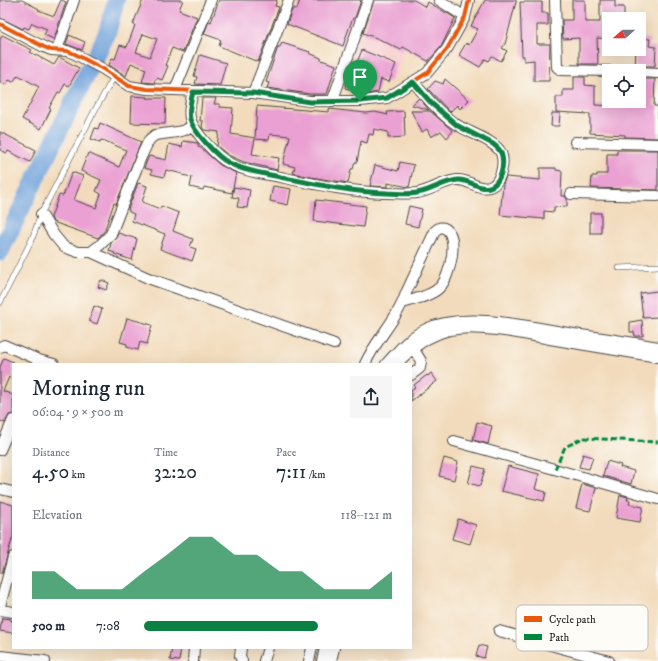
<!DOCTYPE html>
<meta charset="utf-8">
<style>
body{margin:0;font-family:"IM FELL DW Pica",serif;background:#f6f6f7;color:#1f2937;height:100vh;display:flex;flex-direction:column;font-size:15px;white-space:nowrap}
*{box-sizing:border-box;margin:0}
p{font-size:13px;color:#747a83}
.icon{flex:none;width:22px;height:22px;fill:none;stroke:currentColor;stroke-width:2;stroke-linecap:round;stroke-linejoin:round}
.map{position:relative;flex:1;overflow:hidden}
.side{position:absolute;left:12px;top:363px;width:400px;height:286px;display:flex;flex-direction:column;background:#fff;border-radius:0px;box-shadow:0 4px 16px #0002}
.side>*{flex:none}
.needle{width:26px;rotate:250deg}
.controls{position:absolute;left:602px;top:12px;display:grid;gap:8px}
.controls a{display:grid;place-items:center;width:44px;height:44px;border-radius:0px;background:#fff;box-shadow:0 4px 16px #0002;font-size:20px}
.pin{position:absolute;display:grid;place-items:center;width:34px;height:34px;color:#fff;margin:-41px -17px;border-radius:50% 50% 50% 0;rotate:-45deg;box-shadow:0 0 4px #0007}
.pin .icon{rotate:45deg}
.round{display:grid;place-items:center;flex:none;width:42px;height:42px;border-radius:0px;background:#f6f6f7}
.head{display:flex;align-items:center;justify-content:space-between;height:68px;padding:0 20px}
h1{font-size:22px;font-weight:600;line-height:30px}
.metrics{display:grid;grid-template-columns:repeat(3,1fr);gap:6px;height:68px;padding:4px 20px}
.metrics div{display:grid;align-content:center}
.metrics b{font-size:20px;font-weight:600}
.metrics small{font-size:11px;font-weight:400}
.metrics p{font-size:11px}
.chart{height:112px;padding:8px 20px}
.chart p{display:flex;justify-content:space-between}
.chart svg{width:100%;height:72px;margin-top:4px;fill:#0b8043;opacity:.7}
ul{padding:0 20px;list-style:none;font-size:13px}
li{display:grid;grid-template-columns:64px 48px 1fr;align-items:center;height:30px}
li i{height:10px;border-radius:5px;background:#0b8043}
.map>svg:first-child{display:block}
.built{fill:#f7cfd0}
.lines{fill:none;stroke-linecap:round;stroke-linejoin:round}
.river{stroke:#6fa1da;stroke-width:18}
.building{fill:#eaa0d2;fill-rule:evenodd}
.service-casing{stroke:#494541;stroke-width:6}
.minor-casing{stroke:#494541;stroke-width:12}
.service{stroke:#fff;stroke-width:5}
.minor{stroke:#fff;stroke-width:10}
.quiet{stroke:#00873e;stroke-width:3;stroke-dasharray:6 3;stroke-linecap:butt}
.cycleway-casing{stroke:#fdfcf7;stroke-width:6}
.cycleway{stroke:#e8590c;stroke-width:4}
.route-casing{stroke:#fff;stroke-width:8}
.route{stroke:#0b8043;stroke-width:5}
.key{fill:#fdfcf7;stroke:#bebdba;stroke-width:1}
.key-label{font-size:11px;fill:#2b2b2b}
</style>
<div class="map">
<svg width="658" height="661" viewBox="0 0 658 661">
<rect width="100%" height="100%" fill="#fdfcf7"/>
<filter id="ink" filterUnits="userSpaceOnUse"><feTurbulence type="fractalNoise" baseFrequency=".025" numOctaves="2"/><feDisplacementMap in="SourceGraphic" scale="8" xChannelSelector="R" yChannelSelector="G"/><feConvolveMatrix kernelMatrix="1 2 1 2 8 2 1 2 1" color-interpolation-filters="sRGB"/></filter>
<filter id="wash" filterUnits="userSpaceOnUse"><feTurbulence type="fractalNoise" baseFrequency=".012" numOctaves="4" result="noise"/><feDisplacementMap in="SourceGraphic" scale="16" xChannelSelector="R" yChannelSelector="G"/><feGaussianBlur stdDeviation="0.9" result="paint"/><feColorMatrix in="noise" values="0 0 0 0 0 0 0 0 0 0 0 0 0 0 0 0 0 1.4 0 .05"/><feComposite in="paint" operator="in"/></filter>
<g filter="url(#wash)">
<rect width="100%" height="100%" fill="#f2dbbc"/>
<path class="built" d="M373,0H427L390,86L346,67Z"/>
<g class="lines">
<path class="river" d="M0,252L107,33L116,0"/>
</g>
<g id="blocks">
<path class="building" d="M0,0H22L39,9L38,10L54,16L61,0L66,2L54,39L44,35L47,29L32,23L29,29L24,27L23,29L0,18Z
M143,0H183L179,10L197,17L183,52L172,48L165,65L168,66L162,80L157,78L156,80H155L154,83L142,82L146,69L131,63L126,76L109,65L112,58L115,59L120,45L127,47L135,25L133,24ZM143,34L157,39L150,57L136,52Z
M219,0H277L275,6L279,7L258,62L219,46L221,40L204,34L209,21L211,22Z
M300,0H361L355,18H353L349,28L343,46L287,24L291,12L294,8L297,9Z
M374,0H414L426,7L428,2L455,18L441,47L428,61L403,47L401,50L379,39L363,33Z
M485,0H516V2L505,44L502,48L507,51L501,61L492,56L489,61L485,59L480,67L459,55L466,43L469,45L478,29L471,26Z
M572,0H585V22H600V0H615V7H624V19H609V39L597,38L598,64H579V38L563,39L562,20H572Z
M520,2H542V13H548V25H537V44H550L549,81H534V60L524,61V56H522Z
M2,35L32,50L30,52L54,65L59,57L79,68L69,86L65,84L60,93L58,92L49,108L51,109L41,129L22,119L39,87L18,75L13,82L9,80L6,85L0,82V40Z
M69,35L85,42L82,50L66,44Z
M639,38L650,39L649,46L656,47L655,66H639L635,67L636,49H639Z
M282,43L310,52L309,53L321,58V60L336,65L327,94H310L267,88L269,83L266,82L278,47H280Z
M362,50L396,64L389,82L381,79L378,92L367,94L345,88L349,74L352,75Z
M200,55L226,63L220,85L195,84L197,77L194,76Z
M574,77H585V85L595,86V105L620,106H625V102L639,101V79H655L654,106H658V138L625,137V135L590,133V114L556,112V97H563V90H574Z
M445,79L469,100L460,109L457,105L450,112L428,89L435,81L443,84Z
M132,96L148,97L147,98H166L165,124L131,123Z
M202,98H216L214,104H220V107L233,108L231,134L255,138L257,106L329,112V109L366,113L375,112L388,115L387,112L404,111L405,137L388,138V132L374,129L373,135L369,134L367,143L361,141L357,162H355L353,169H351L348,183L311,177L293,173L295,167L283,164L290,136L270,134L269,140L255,139L252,154L279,158L277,170L244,162L228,155L217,146L219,132L204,130L202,127L203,121H200Z
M419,98L429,110L412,105Z
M411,111H430L453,131L447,138L441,131L431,137L427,129L422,132Z
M552,113H560L559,126H551Z
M100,123L141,142L116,204L114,203L105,229H106L105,230L98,238L53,222L51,217L59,195L63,196L72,172L83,176L74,200L96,208L101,194L96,191L101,180L81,171L88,153L119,167L126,150L105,141L101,140L100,142L91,139L95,128L98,129Z
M0,132L36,150L30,162L8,151L7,153L0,150Z
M183,141L198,143V147L201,148L220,165L236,173L232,193L204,187L203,190L190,187L192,177L182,175L183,174L166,170L164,177L151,174L152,170L144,168L149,156L166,160L169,144L182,147Z
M617,150H658V190L591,188L592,176H597V174H607V154H617Z
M400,162L414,165L409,187L388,183V187L370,186L375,165L398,171Z
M540,168H556V170L562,171L561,196H565L567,199V206L554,207V212L544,211V219L500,215L503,184L506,177L540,180Z
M138,183L147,186L142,202L160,209L161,206L179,213L173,231L193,239L190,247L196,249L192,261L160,249L165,234L132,221L134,214L129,212V210L128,209Z
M273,186L291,189L288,205L270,201Z
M234,187L250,190L247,208L237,207L239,198L232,197Z
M316,200L366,206L363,227L314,221Z
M409,206L422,209L418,227L405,224Z
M590,213H601V233H590Z
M118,233L137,239L132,260L114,254L115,253L109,251L111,243L116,238Z
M101,280L109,283L106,290L98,287Z
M658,291V317L643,318L640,293Z
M94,306L102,309L97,324L89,321Z
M127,318L152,325L147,344L140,342L138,350L127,347V344L120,342Z
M642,320L643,336H635L634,332H630V322Z
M4,358L13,362V379L9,377L3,391L13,395V414L9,415L5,423L0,421V367Z
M431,373L437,381L411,401V390L415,387L414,385L427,375L428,376Z
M477,422L492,426L488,444L473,440Z
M583,454L593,457L589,469L579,467Z
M444,458L458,462L454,480L439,476Z
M607,461L621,465L620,467L634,471L631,484L603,476Z
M473,466L485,469L480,486L468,483Z
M508,466L539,474L535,489L546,492L544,501L501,491Z
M582,484L596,488L590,511L576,508Z
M620,495L628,497L627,500H630L629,504L643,507L640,522L616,518Z
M0,501L13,505V536L2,573H0Z
M458,519L476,525L470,544L452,539Z
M2,618L11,619V621H13V633L0,631Z
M479,645L487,647L484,658L476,656Z
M172,648H181L179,661L170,660Z"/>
</g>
</g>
<g filter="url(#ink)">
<use href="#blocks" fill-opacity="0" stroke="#494541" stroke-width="1"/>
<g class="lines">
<g class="service-casing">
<path id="service" d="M620,102V101
M619,268L658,266
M0,303L32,239L41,214L96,108L114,77"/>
</g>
<g class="minor-casing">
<path id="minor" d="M439,0L465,17
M555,0L557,67L561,70L609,71
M0,24L44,47L51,50L67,51L75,54L103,69L129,86L147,89L253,93L310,101H360L387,98L427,73L447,49L465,17L469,0
M57,50L74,0
M639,72L658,73
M175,90L211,0
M193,92C191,100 188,110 190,118C193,131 217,157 229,163C245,172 266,174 285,178C318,185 352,192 386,193C396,193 407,194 417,193C431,191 443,181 457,180C469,179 480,192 492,186C501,181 505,162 501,153C496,141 470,133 459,126C441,116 427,97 413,82
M253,93L289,0
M332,102L368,0
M575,142L658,144
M571,194L658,196
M41,214L54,235L64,247L78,252H91L148,278L334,344
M91,252L100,245L111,234L141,157L149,140L155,135L177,132L185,130L192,126
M410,343L421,361L420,368L411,375
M0,347L4,345L39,360
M37,364L39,360L54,364
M365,364C376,339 398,319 406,293L435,231C438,228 441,226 446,229C459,238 450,277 440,287C432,296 414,299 403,303
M386,364C398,351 408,338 424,330C464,310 532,327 574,334C602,338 630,342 658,347
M397,364C411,348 430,335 450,330C477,324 523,334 550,339C586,345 622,351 658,357
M454,441L565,472L658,499
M0,450L13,420
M0,489L13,492
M13,557L0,606L1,610L13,612
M499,631L609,661
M241,648L240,656L242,661
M0,656L45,661
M193,661L194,648
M264,661L268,648
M309,661L312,648
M322,661L325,648
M331,661L334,648"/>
</g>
<use href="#service" class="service"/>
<use href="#minor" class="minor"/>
<path class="quiet" d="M555,469L565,447L583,438L658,442"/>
<g class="cycleway-casing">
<path id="cycleway" d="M0,24L44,47L51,50L67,51L75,54L103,69L129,86L147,89L253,93L310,101H360L387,98L427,73L447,49L465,17L469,0
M193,92C191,100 188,110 190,118C193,131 217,157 229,163C245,172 266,174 285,178C318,185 352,192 386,193C396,193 407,194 417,193C431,191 443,181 457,180C469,179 480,192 492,186C501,181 505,162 501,153C496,141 470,133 459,126C441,116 427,97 413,82"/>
</g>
<use href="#cycleway" class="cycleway"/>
</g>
</g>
<g class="lines" filter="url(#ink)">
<g class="route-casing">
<path id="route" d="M413,82L432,104L458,126L493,144C497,147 501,150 502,156C504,165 501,181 492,186C480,192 470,179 458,180C444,181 431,191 417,193C407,195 397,193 387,193C352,192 319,185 285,178C267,174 246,172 229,163C217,157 193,131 190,119C188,110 191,100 193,92L253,93L310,102L360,101L387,98Z"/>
</g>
<use href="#route" class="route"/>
</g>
<rect x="516" y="605" width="132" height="46" rx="6" class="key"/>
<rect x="524" y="616" width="18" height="6" fill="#e8590c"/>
<rect x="524" y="634" width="18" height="6" fill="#00873e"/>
<g class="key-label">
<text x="549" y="623">Cycle path</text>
<text x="549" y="641">Path</text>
</g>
</svg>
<div class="controls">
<a><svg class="needle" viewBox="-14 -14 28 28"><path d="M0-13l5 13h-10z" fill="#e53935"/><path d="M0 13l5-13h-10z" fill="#747a83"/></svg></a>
<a><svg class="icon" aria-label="locate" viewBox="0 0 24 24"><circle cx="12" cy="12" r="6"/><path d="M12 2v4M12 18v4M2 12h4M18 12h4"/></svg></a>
</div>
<div class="pin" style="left:360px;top:101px;background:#1e9e55"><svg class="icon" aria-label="arrive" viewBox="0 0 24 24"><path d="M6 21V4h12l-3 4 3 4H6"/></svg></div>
<section class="side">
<div class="head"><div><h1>Morning run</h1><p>06:04 · 9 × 500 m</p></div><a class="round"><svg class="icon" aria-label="share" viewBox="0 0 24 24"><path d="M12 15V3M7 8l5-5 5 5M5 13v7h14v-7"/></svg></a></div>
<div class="metrics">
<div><p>Distance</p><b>4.50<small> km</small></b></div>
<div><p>Time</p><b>32:20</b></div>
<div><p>Pace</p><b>7:11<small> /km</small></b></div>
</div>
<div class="chart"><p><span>Elevation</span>118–121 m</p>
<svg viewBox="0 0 160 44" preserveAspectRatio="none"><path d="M0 44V27L10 27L20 38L30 38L40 38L50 27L60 17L70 6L80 6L90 17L100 17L110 27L120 27L130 38L140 38L150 38L160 27V44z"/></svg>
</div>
<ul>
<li><b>500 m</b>7:08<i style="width:70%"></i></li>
</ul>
</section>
</div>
